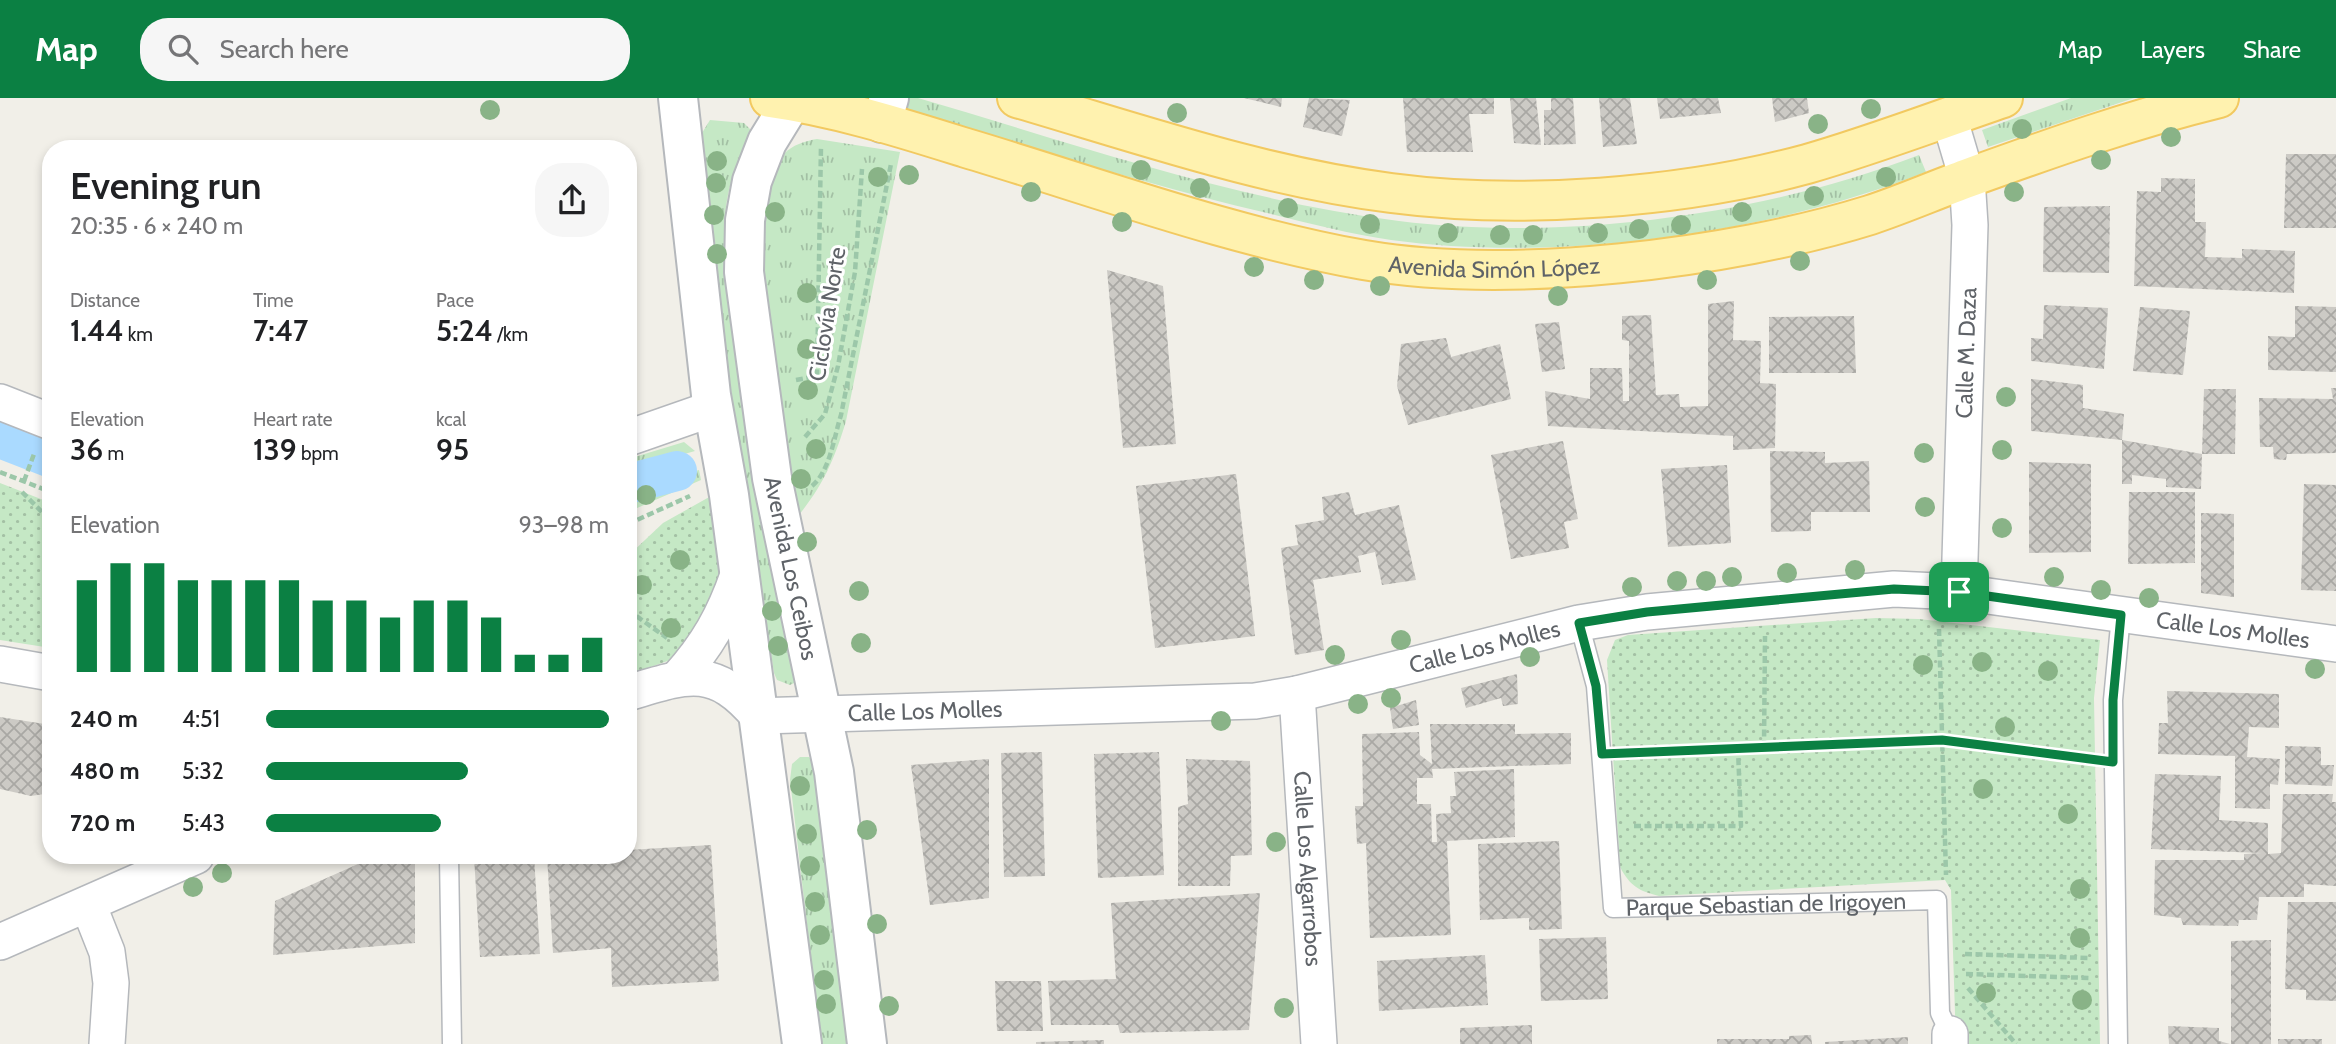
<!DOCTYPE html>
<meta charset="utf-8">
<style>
body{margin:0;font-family:Cabin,sans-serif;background:#f6f6f6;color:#202124;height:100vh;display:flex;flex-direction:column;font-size:26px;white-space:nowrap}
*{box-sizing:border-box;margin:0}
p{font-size:23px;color:#757577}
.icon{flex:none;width:38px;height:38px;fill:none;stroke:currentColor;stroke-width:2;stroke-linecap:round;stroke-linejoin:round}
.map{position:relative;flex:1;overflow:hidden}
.details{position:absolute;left:42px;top:42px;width:595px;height:724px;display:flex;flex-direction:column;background:#fff;border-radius:28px;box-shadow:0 4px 10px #0003}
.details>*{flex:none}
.pin{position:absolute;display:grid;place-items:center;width:60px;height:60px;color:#fff;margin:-30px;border-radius:14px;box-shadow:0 4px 10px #0006}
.round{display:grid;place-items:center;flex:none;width:74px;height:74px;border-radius:28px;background:#f6f6f6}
.head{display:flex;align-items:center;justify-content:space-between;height:119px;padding:0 28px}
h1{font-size:38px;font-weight:600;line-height:52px}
.stats{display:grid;grid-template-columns:repeat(3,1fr);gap:10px;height:119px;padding:7px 28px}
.stats div{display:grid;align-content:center}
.stats b{font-size:30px;font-weight:600}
.stats small{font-size:19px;font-weight:400}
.stats p{font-size:19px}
.chart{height:196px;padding:14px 28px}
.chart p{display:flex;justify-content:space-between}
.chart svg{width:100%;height:126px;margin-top:7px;stroke:#0b8043;stroke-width:6}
ul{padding:0 28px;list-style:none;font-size:23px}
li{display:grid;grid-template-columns:112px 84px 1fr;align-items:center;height:52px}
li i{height:18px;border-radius:9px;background:#0b8043}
header{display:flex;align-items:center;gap:42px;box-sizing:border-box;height:98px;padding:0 35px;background:#0b8043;color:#fff}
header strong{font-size:33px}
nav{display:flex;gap:38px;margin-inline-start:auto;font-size:24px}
.search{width:490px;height:63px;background:#f6f6f6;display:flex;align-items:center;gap:18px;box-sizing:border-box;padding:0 24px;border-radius:28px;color:#757577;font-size:26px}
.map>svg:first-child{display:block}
.grass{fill:url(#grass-tufts)}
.park{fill:url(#park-dots)}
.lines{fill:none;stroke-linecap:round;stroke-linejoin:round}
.canal{stroke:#aadaff;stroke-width:40}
.building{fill:url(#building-cross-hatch)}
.service-casing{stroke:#b5b8bc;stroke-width:21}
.minor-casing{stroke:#b5b8bc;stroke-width:38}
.tertiary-casing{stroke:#b5b8bc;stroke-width:42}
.primary-casing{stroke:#f2c960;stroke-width:42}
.path{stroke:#9cc7a9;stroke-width:4.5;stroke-dasharray:7 3.5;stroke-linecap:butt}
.service{stroke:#fff;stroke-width:18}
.minor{stroke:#fff;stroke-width:35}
.tertiary{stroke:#fff;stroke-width:38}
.primary{stroke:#fff2af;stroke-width:38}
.tree{fill:#89b387}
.route-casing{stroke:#fff;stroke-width:14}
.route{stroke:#0b8043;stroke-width:9}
.labels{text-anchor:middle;stroke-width:6;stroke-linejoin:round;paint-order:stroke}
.street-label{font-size:23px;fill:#5f6368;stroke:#fff}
</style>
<header>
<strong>Map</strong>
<div class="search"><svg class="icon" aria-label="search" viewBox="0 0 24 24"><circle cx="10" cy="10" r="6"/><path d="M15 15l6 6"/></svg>Search here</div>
<nav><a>Map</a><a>Layers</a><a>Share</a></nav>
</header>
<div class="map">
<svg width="2336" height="946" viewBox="0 0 2336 946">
<defs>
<pattern id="grass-tufts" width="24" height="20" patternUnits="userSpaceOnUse" patternTransform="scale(1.75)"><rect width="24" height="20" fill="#c5e8c5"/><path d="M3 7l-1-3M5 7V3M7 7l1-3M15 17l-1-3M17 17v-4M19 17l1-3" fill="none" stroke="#a3c0a4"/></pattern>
<pattern id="park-dots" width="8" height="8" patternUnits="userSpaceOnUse" patternTransform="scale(1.75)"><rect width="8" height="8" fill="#c5e8c5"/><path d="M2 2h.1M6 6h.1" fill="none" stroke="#a3c0a4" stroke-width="1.8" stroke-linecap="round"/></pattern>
<pattern id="building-cross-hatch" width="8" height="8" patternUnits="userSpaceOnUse" patternTransform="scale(1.75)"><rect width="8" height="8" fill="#cccac5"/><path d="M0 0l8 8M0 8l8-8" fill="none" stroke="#a9a8a4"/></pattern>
</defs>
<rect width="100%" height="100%" fill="#f1efe8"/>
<path class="grass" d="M904,0H918C1075,46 1235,102 1399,123C1565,144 1763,117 1919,57L1926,74C1769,136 1558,165 1391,142C1349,136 1308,125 1267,115C1144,86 1022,47 901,12Z
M2071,0H2134L1988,49L1982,32Z
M710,22L744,25L751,32C725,92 721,112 727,178L796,584L790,587L777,582L774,575L736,330L704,85L702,35Z
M817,41L900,54L846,323C835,360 823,388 798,418C785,348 738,110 784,56C792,47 805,43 817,41Z
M684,344L695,353L628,372V361Z
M699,372L701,382L628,414V393Z
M800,659H809L816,669L849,946H821L790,682L792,666Z"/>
<path class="park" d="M0,385L51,405V550L0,542Z
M711,398L722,465L719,489L676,560L628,577V458L663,425Z
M1876,520L1919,521L2100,542L2094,600L2100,946H1956L1951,792L1945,782L1659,798C1639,793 1630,788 1620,769L1607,562L1615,542L1628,537Z"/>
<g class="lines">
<path class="canal" d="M0,340L51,360
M628,386L677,373"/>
</g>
<path class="building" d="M1244,0H1282L1281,9Z
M1309,0L1350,2L1342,38L1303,29Z
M1403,0H1494V16H1469L1473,54H1407Z
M1510,0H1536L1541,47L1514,45Z
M1551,0H1573L1576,46L1544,47V12H1551Z
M1599,0H1630L1637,46L1603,49Z
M1657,0H1718L1721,15L1660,21Z
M1772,0H1807L1809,15L1775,24Z
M2286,56H2336V130H2284Z
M2161,80L2195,81V124H2206L2205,159L2242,160V151L2295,153L2294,195L2134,188L2137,93L2161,94Z
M2110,108L2109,175L2043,174L2044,109Z
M1107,172L1163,188L1176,346L1123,350Z
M1734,203L1733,242L1761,243L1760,285L1776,286L1775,350L1733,352V338L1548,328L1545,293L1590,301V270H1622L1623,303H1629V243L1622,242V218L1651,217L1656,297L1679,296L1680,309L1708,308V206Z
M2044,207L2108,210L2104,271L2031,263V240L2043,241Z
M2295,208L2336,209V274L2268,272V238L2295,239Z
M2140,209L2190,213L2183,277L2133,273Z
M1854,218L1856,275H1769V219Z
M1559,224L1565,271L1542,274L1535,226Z
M1446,240L1451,259L1500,246L1511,301L1408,327L1397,288L1401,246Z
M2031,281L2083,287V310L2124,316L2122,342L2031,333Z
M2331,290H2336V355L2287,356L2286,362L2274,361L2273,349H2260L2259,300L2333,301Z
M2204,291H2236L2235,356H2202Z
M2122,342L2202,356L2201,391L2166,389V381L2132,377V386H2122Z
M1563,343L1578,421L1564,424L1569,450L1511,461L1491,357Z
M1770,353L1825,354V365L1869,363L1870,414H1811V433L1771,434Z
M2029,364L2091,366V454L2029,455Z
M1727,367L1731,445L1668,449L1661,371Z
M1236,376L1255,538L1155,550L1136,388Z
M2304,386L2336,387V493L2301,492Z
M1349,394L1355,417L1399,407L1416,482L1382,487L1375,454L1358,458L1361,474L1313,482L1324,552L1295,557L1281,450L1298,447L1295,427L1324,422L1322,399Z
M2129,394H2195V465L2128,466Z
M2201,415L2234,416V499L2201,495Z
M1517,576L1518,606L1503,608L1501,600L1466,610L1461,590Z
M2167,593L2279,596V630L2249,629L2247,659L2280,661L2278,687L2270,686V711L2235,710V658L2158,656L2159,625H2168Z
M1416,602L1419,627L1393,631L1390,610Z
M0,619L51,627V695L31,698L0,691Z
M1430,626H1515V636L1571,635V666L1432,671L1433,680H1417V706H1431L1432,744H1437L1436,716L1451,715L1450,698H1456L1454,674L1514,671L1515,739L1447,743L1451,837L1370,840L1366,745L1357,746L1355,708H1363L1362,636L1419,634L1420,657L1432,666Z
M2285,648L2321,649V667H2334L2332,688L2285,686Z
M1042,654L1045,778L1004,779L1001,655Z
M1159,654L1164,777L1098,780L1094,656Z
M989,661V800L930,807L911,667Z
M1186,661L1250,663L1252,757L1231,758L1230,788H1178V709L1188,706Z
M2155,676L2221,678L2219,722L2268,725V756L2281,755L2283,696H2333L2332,704H2336V788L2304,786V799H2259L2257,822H2239L2238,828L2183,827L2181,820L2154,817L2155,762H2244V756L2262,755L2151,751Z
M1559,743L1562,831L1529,832V820L1480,822L1478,746Z
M711,747L719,883L612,889L611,850L553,855L547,758H628V752Z
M376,758H415V845L273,857L275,803Z
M474,758H534L540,856L480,859Z
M1260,795L1249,932L1120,935L1118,927H1051L1048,883L1116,881L1111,805Z
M2288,804H2336V903L2306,902V892L2285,891Z
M1606,839L1608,901L1541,903L1539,841Z
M2271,842V946H2231V843Z
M1485,857L1488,907L1379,913L1377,863Z
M995,883H1041L1043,933H997Z
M1532,927V946H1460V930Z
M2168,928L2219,930V943L2230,946H2169Z
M1811,937L1812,946H1717V941H1789V938Z
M1908,939V946H1825V944Z
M2278,941H2322V946H2278Z
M1104,942V946H1036V944Z"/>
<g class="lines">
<g class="service-casing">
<g id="service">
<path id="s1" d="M1579,525L1596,588L1613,810L1937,802L1940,915L1950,936"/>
<path d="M449,758L452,946"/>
<path d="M2118,946L2113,602L2121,517"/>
</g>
</g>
<g class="minor-casing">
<g id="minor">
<path d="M1949,19L1967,80L1970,127L1959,494"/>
<path d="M0,304L51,324"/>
<path d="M628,340L714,310"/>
<path d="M0,566L51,575"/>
<path d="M678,580C707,548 724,518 738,477"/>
<path id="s2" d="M628,595C687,577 714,566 758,618L1255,603L1297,596L1579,525L1647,514L1894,491L1959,494L2336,546"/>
<path id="s3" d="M1297,596L1319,946"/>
<path d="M88,806L107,854L111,885L107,946"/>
<path d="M0,844L196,758"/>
<path d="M1950,936V946"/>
</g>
</g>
<g class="tertiary-casing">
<g id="tertiary">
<path d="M678,0L711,297L729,397L802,946"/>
<path id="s4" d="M794,0L767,44L752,83L745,122L744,174L772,380L834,674L867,946"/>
<path d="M882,25L889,0"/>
</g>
</g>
<g class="primary-casing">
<g id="primary">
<path id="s5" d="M770,0C836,9 902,30 966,50C1097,89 1229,138 1364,162C1510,187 1729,161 1870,117C1903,106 1935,92 1968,80C2051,50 2133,21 2219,0"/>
<path d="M1017,0C1140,36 1264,79 1391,95C1520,112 1682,100 1807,66C1873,47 1938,22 2003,0"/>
</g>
</g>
<path class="path" d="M796,282L817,278L821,48
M805,339L825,316L838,268L855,174L862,71
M0,374L51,394
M24,383L34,356
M812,388C830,373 834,339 841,317L891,66
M22,394L51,423
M628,426L690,398
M628,512L667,540
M1939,531L1946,777
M1764,649L1765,538
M1629,655L1942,642L2088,661
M1634,728H1741L1738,651
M1965,856L2089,860
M1966,876L2090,880
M1968,890L2016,946"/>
<use href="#service" class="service"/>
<use href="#minor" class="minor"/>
<use href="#tertiary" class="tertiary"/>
<use href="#primary" class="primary"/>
</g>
<g class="tree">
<circle cx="1871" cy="11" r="10"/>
<circle cx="490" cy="12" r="10"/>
<circle cx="1177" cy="15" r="10"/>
<circle cx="1818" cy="26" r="10"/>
<circle cx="2022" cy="31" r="10"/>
<circle cx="2171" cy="39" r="10"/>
<circle cx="2101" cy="62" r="10"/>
<circle cx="717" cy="63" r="10"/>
<circle cx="1141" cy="72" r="10"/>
<circle cx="909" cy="77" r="10"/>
<circle cx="878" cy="79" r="10"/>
<circle cx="1886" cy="79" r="10"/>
<circle cx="716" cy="85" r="10"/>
<circle cx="1200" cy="90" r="10"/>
<circle cx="1031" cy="94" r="10"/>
<circle cx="2014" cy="94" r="10"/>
<circle cx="1814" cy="98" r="10"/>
<circle cx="1288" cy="110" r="10"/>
<circle cx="775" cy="114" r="10"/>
<circle cx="1742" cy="114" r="10"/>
<circle cx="714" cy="117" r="10"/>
<circle cx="1122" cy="124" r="10"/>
<circle cx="1370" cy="126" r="10"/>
<circle cx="1681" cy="127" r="10"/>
<circle cx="1639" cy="131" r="10"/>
<circle cx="1448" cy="135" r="10"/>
<circle cx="1598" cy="135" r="10"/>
<circle cx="1500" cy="137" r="10"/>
<circle cx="1533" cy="137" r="10"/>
<circle cx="717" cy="156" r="10"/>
<circle cx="1800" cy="163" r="10"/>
<circle cx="1254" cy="169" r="10"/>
<circle cx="1314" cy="182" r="10"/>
<circle cx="1707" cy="182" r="10"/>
<circle cx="1380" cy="188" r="10"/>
<circle cx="807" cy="195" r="10"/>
<circle cx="1558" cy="198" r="10"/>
<circle cx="807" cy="251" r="10"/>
<circle cx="808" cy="292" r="10"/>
<circle cx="2006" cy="299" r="10"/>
<circle cx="816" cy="351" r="10"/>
<circle cx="2002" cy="352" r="10"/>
<circle cx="1924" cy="355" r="10"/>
<circle cx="801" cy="381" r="10"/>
<circle cx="646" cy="397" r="10"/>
<circle cx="1925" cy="409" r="10"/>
<circle cx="2002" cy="430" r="10"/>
<circle cx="807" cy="444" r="10"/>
<circle cx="680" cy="462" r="10"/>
<circle cx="1855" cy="472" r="10"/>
<circle cx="1787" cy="475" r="10"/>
<circle cx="1732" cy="479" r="10"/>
<circle cx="2054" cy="479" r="10"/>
<circle cx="1677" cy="483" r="10"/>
<circle cx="1706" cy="483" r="10"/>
<circle cx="642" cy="487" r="10"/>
<circle cx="1632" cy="489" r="10"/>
<circle cx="2101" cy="492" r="10"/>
<circle cx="859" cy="493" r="10"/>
<circle cx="2149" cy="500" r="10"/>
<circle cx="772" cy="513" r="10"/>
<circle cx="671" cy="530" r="10"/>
<circle cx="1401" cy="542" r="10"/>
<circle cx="861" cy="545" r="10"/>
<circle cx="778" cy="548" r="10"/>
<circle cx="1335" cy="557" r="10"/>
<circle cx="1530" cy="559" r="10"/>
<circle cx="1982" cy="564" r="10"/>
<circle cx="1923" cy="567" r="10"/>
<circle cx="2315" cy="571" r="10"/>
<circle cx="2048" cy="573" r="10"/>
<circle cx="1391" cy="600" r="10"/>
<circle cx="1358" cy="606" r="10"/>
<circle cx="1221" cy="623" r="10"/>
<circle cx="2005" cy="629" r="10"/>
<circle cx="800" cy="688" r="10"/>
<circle cx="1983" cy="691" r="10"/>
<circle cx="2068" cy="716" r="10"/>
<circle cx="867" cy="732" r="10"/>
<circle cx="807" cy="736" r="10"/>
<circle cx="1276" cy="744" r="10"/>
<circle cx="810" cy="768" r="10"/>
<circle cx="222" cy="775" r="10"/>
<circle cx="193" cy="789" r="10"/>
<circle cx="2080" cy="791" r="10"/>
<circle cx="815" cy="804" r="10"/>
<circle cx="877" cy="826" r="10"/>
<circle cx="820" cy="837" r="10"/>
<circle cx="2080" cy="840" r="10"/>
<circle cx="824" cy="882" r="10"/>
<circle cx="1986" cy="895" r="10"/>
<circle cx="2082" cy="902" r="10"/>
<circle cx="826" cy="906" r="10"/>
<circle cx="889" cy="908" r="10"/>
<circle cx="1284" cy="910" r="10"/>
</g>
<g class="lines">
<g class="route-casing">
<path id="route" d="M1894,491L1959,494L2121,517L2113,602V664L1942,642L1602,656L1596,588L1579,525L1647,514Z"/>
</g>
<use href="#route" class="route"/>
</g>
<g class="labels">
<g class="street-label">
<text dy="8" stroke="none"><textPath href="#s5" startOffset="747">Avenida Simón López</textPath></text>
<text transform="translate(827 216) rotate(-81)" y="8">Ciclovía Norte</text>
<text transform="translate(1966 255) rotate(-88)" y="8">Calle M. Daza</text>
<text dy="8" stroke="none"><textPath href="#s4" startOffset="485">Avenida Los Ceibos</textPath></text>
<text dy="8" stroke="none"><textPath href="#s2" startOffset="1634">Calle Los Molles</textPath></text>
<text dy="8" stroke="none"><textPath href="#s2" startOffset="878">Calle Los Molles</textPath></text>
<text dy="8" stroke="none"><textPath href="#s2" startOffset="312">Calle Los Molles</textPath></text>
<text dy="8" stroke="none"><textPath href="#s3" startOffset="175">Calle Los Algarrobos</textPath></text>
<text dy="8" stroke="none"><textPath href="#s1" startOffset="441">Parque Sebastian de Irigoyen</textPath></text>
</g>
</g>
</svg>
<div class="pin" style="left:1959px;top:494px;background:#1e9e55"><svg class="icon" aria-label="arrive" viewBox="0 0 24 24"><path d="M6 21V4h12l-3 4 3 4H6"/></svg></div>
<section class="details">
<div class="head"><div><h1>Evening run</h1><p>20:35 · 6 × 240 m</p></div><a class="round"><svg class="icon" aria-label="share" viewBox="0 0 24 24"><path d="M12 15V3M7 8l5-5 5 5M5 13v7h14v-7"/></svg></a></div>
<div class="stats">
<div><p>Distance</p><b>1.44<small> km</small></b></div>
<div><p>Time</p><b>7:47</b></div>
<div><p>Pace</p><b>5:24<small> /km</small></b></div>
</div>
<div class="stats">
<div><p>Elevation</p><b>36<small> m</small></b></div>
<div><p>Heart rate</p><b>139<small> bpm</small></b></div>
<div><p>kcal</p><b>95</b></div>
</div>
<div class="chart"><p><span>Elevation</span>93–98 m</p>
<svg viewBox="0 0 160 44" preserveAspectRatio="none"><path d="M5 44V12M15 44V6M25 44V6M35 44V12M45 44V12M55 44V12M65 44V12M75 44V19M85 44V19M95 44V25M105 44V19M115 44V19M125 44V25M135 44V38M145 44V38M155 44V32"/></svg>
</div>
<ul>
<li><b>240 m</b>4:51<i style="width:100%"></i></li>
<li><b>480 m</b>5:32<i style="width:59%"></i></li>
<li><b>720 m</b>5:43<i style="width:51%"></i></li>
</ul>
</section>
</div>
